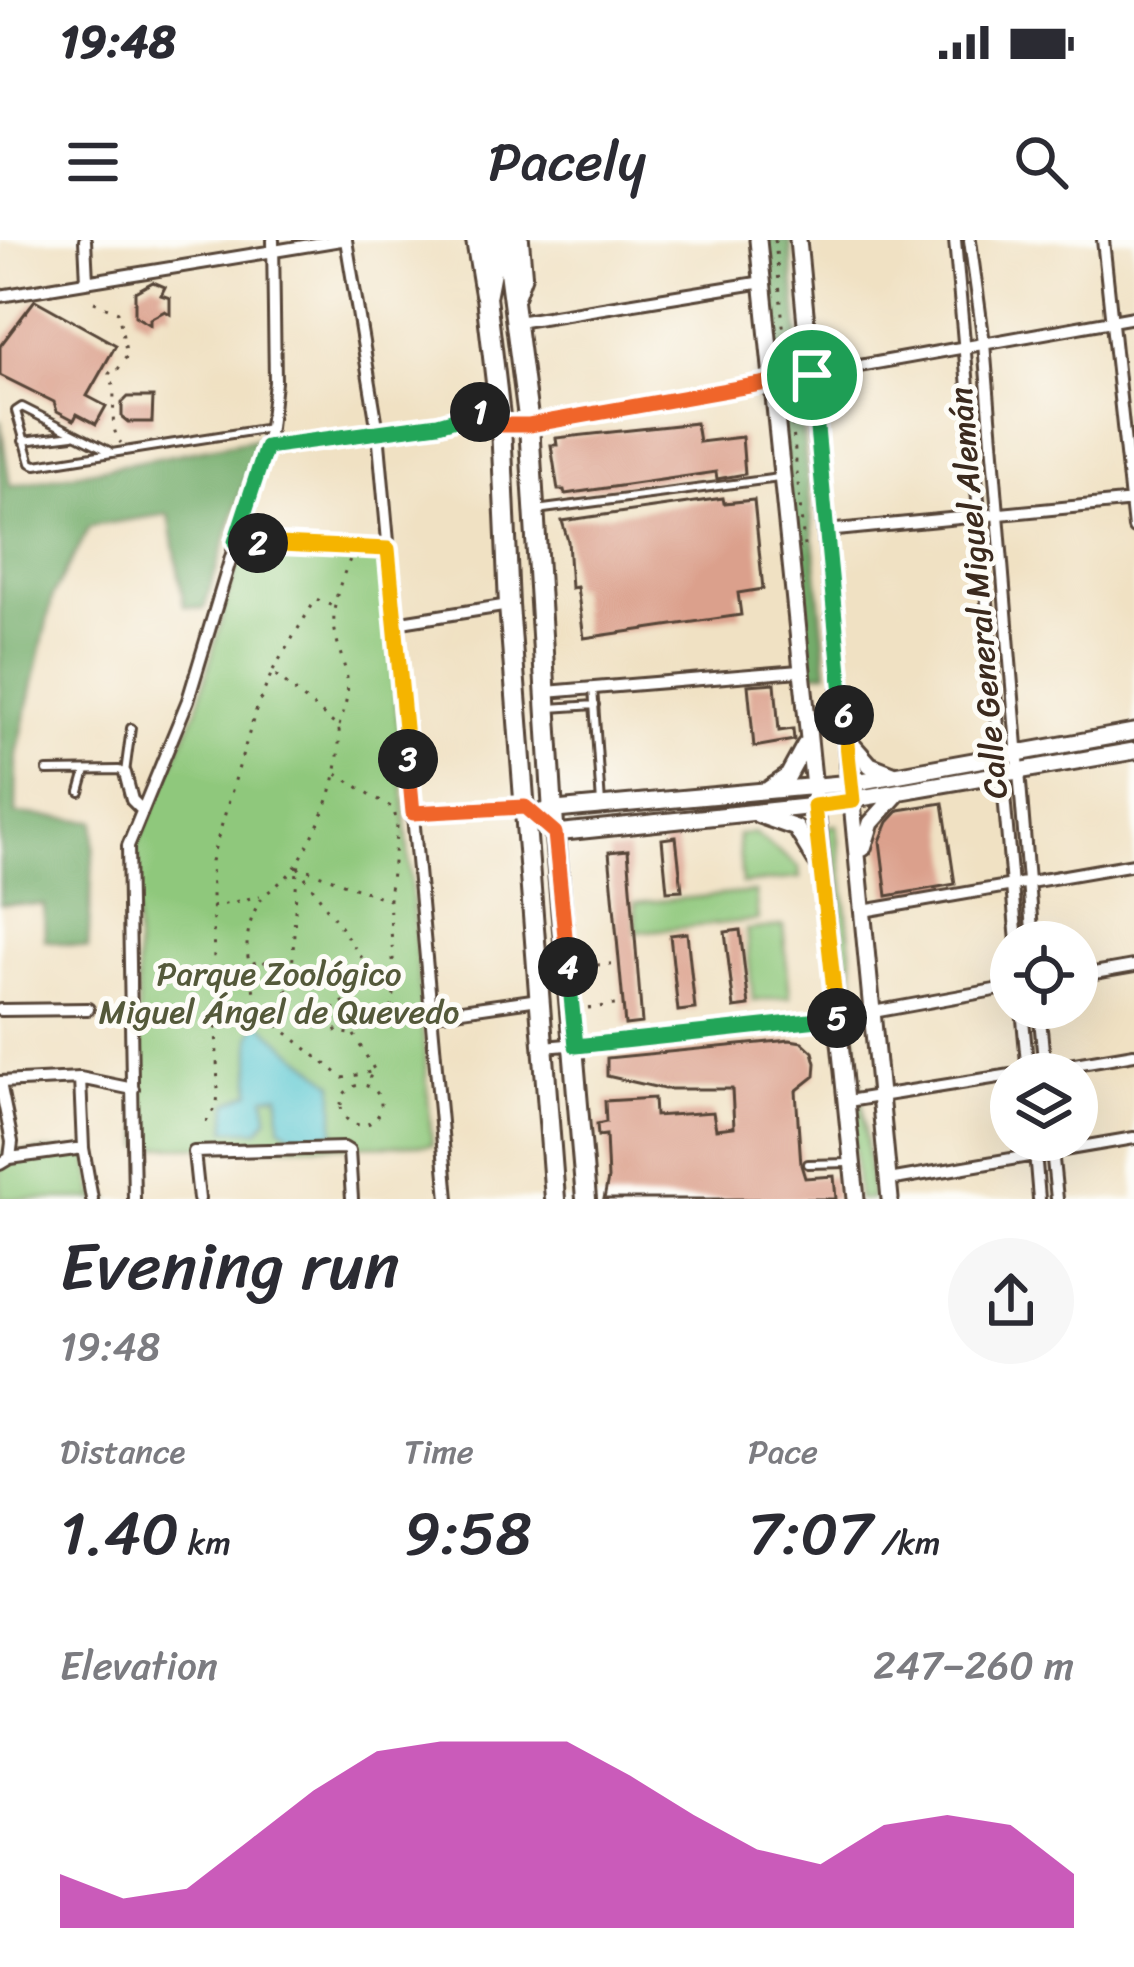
<!DOCTYPE html>
<meta charset="utf-8">
<style>
body{margin:0;font-family:Sriracha,sans-serif;background:#f7f7f7;color:#2b2b33;height:100vh;display:flex;flex-direction:column;font-size:45px;white-space:nowrap}
*{box-sizing:border-box;margin:0}
p{font-size:39px;color:#7c7c81}
.icon{flex:none;width:66px;height:66px;fill:none;stroke:currentColor;stroke-width:2;stroke-linecap:round;stroke-linejoin:round}
.map{position:relative;height:959px;overflow:hidden}
.side{display:flex;flex-direction:column;background:#fff;flex:1}
.side>*{flex:none}
.controls{position:absolute;left:990px;top:681px;display:grid;gap:24px}
.controls a{display:grid;place-items:center;width:108px;height:108px;border-radius:50%;background:#fff;box-shadow:0 12px 48px #0002;font-size:60px}
.pin{position:absolute;display:grid;place-items:center;width:102px;height:102px;color:#fff;margin:-51px;border:6px solid #fff;border-radius:50%;box-shadow:0 3px 12px #0007}
.km{position:absolute;width:60px;height:60px;margin:-30px;border-radius:50%;background:#222;color:#fff;font-size:33px;line-height:60px;text-align:center}
.round{display:grid;place-items:center;flex:none;width:126px;height:126px;border-radius:63px;background:#f7f7f7}
.summary{display:flex;align-items:center;justify-content:space-between;height:204px;padding:0 60px}
h1{font-size:66px;font-weight:600;line-height:90px}
.stats{display:grid;grid-template-columns:repeat(3,1fr);gap:18px;height:204px;padding:12px 60px}
.stats div{display:grid;align-content:center}
.stats b{font-size:60px;font-weight:600}
.stats small{font-size:33px;font-weight:400}
.stats p{font-size:33px}
.chart{height:336px;padding:24px 60px}
.chart p{display:flex;justify-content:space-between}
.chart svg{width:100%;height:216px;margin-top:12px;fill:#b5179e;opacity:.7}
.status{display:flex;justify-content:space-between;align-items:center;height:84px;padding:0 60px;background:#fff;direction:ltr}
.status svg{height:33px;fill:currentColor}
header{display:flex;justify-content:space-between;align-items:center;height:156px;padding:0 60px;background:#fff;font-size:54px;font-weight:600}
.map>svg:first-child{display:block}
.green{fill:#8fc87b;stroke:#65794c;stroke-width:3}
.forest{fill:#73ac6b;stroke:#576b44;stroke-width:3}
.water{fill:#5ac7d1;stroke:#4a7878;stroke-width:3}
.building{fill:#dba08c}
.lines{fill:none;stroke-linecap:round;stroke-linejoin:round}
.service-casing{stroke:#564537;stroke-width:12}
.minor-casing{stroke:#564537;stroke-width:16}
.secondary-casing{stroke:#564537;stroke-width:21}
.primary-casing{stroke:#564537;stroke-width:24}
.path{stroke:#564537;stroke-width:3;stroke-dasharray:3 9;stroke-linecap:butt}
.service{stroke:#fff;stroke-width:6}
.minor{stroke:#fff;stroke-width:10}
.secondary{stroke:#fff;stroke-width:15}
.primary{stroke:#fff;stroke-width:18}
.split-1-casing{stroke:#fff;stroke-width:24}
.split-2-casing{stroke:#fff;stroke-width:24}
.split-3-casing{stroke:#fff;stroke-width:24}
.split-4-casing{stroke:#fff;stroke-width:24}
.split-5-casing{stroke:#fff;stroke-width:24}
.split-6-casing{stroke:#fff;stroke-width:24}
.split-7-casing{stroke:#fff;stroke-width:24}
.split-1{stroke:#f0652b;stroke-width:15}
.split-2{stroke:#22a559;stroke-width:15}
.split-3{stroke:#f5b400;stroke-width:15}
.split-4{stroke:#f0652b;stroke-width:15}
.split-5{stroke:#22a559;stroke-width:15}
.split-6{stroke:#f5b400;stroke-width:15}
.split-7{stroke:#22a559;stroke-width:15}
.labels{text-anchor:middle;stroke-width:10;stroke-linejoin:round;paint-order:stroke}
.street-label{font-size:33px;fill:#3b2a1e;stroke:#fdfcf7}
.park-label{font-size:33px;fill:#54593a;stroke:#fdfcf7}
</style>
<div class="status"><b>19:48</b><svg viewBox="0 0 49 12"><path d="M0 12V9h3v3zM5 12V6h3v6zM10 12V3h3v9zM15 12V0h3v12zM26 1h20v11H26zM47 4h2v5h-2z"/></svg></div>
<header><svg class="icon" aria-label="menu" viewBox="0 0 24 24"><path d="M4 6h16M4 12h16M4 18h16"/></svg>Pacely<svg class="icon" aria-label="search" viewBox="0 0 24 24"><circle cx="10" cy="10" r="6"/><path d="M15 15l6 6"/></svg></header>
<div class="map">
<svg width="1134" height="959" viewBox="0 0 1134 959">
<rect width="100%" height="100%" fill="#fdfcf7"/>
<filter id="ink" filterUnits="userSpaceOnUse"><feTurbulence type="fractalNoise" baseFrequency=".00833" numOctaves="2"/><feDisplacementMap in="SourceGraphic" scale="24" xChannelSelector="R" yChannelSelector="G"/><feConvolveMatrix kernelMatrix="1 2 1 2 8 2 1 2 1" color-interpolation-filters="sRGB"/></filter>
<filter id="wash" filterUnits="userSpaceOnUse"><feTurbulence type="fractalNoise" baseFrequency=".004" numOctaves="4" result="noise"/><feDisplacementMap in="SourceGraphic" scale="48" xChannelSelector="R" yChannelSelector="G"/><feGaussianBlur stdDeviation="2.7" result="paint"/><feColorMatrix in="noise" values="0 0 0 0 0 0 0 0 0 0 0 0 0 0 0 0 0 1.4 0 .05"/><feComposite in="paint" operator="in"/></filter>
<g filter="url(#wash)">
<rect width="100%" height="100%" fill="#f0e1c3"/>
<path class="green" d="M242,305L384,313L432,905L141,907L135,609L197,469Z
M837,585L857,762L843,765L825,586Z
M754,593L799,627L800,638L742,644L738,595Z
M755,652L758,680L637,692L635,663Z
M783,686L790,757L753,761L746,690Z
M844,781H854L872,959H858Z
M87,909L94,954L112,959H0V913Z"/>
<path class="forest" d="M761,0H790L801,126L798,146L827,432L806,434Z
M0,179L10,246L257,199L204,369L184,366L169,274L90,286L53,355L17,514L16,574L95,581L88,708L45,700L44,665L0,664Z"/>
<path class="water" d="M259,781C282,806 309,822 334,844V894H292L280,886L279,854L265,856L268,877L259,890H226L228,863L251,852V796Z"/>
<g id="blocks">
<path class="building" d="M153,42L165,47L161,55L170,58V74L165,71L150,79V85L135,76V52Z
M35,60L116,105L87,156L106,166L96,184L77,174L74,180L57,171L54,162L0,135V106Z
M128,157H153L152,182H128L122,177V163Z
M696,183L699,202L742,197L745,234L717,239L716,232L565,254L564,250H558L551,205H557L556,198Z
M723,258L724,263L754,260L763,349L738,353L741,375L584,398L577,347L571,348L568,301L562,281Z
M775,443L779,491L793,489L794,500L754,507L748,445Z
M943,563L955,644L887,656L880,601L888,582L899,570Z
M676,597L682,650L667,651L662,599Z
M628,610L642,783L625,785L609,612Z
M740,690L749,766L734,768L725,692Z
M687,693L695,769L678,771L670,695Z
M790,800L802,802L813,812L816,823L815,836L796,851L801,925L805,938L834,936L836,959H604L608,939L606,895L598,896L597,884L606,882L605,861L654,858L655,876L713,872L716,889L734,887L732,849H664L607,836V818Z"/>
</g>
</g>
<g filter="url(#ink)">
<use href="#blocks" fill-opacity="0" stroke="#564537" stroke-width="3"/>
<g class="lines">
<g class="service-casing">
<path id="service" d="M23,201L73,195
M109,211L22,167L16,171L31,223L36,225L270,188
M536,270L779,238
M593,448L601,564
M550,468L595,465
M47,531L119,530L125,533L131,488
M80,552L86,531
M808,924L849,923"/>
</g>
<g class="minor-casing">
<path id="minor" d="M85,0L87,41
M346,0L378,192L448,959
M955,0L1017,702
M970,0L984,103L1033,702
M1103,0L1134,288
M0,56L341,0
M517,82L763,42
M438,184L482,172L501,185H529L1134,77
M826,291L1134,261
M395,383L509,365
M546,452L799,431
M125,533L132,560L141,569
M413,573L525,567
M863,671L1134,624
M1077,736L1134,726
M1022,768L1028,834
M1039,768L1045,831
M0,770L88,769
M873,772L1011,747
M434,774L539,759
M544,807L762,788L839,777
M1016,834L1134,814
M80,838L83,908L92,959
M0,842L80,838L133,849
M0,843L12,902L10,918
M848,861L1011,835
M1034,900L1039,959
M1051,900L1057,959
M0,924L10,918L83,908
M889,940L1134,898
M134,959L128,606L188,460L270,188L275,142L273,0
M199,959L194,912L344,908L349,911L352,959"/>
</g>
<g class="secondary-casing">
<path id="secondary" d="M758,0L856,959
M798,0L890,959
M847,499L870,525L893,534
M769,549L788,536L805,505
M525,567L555,593L815,566L1134,511
M545,571L851,543L1134,492
M759,575L796,588L816,621
M863,608L871,583L897,554"/>
</g>
<g class="primary-casing">
<path id="primary" d="M476,0L485,54
M490,0L492,26L486,57L501,185L509,365L555,959
M505,0L529,185L553,573L586,959
M514,57L522,35L519,0"/>
</g>
<path class="path" d="M775,0L787,127
M94,62L118,72L127,116L118,129L114,128L109,134C121,155 105,184 121,203
M789,148L804,306
M387,191L425,186
M274,206L365,194
M248,302L377,308
M273,430L316,359L335,367
M339,486C356,435 344,437 335,391C330,366 342,337 352,315
M337,534L394,569L397,586L389,659
M297,626L389,660L395,748L391,773L364,774L356,763L345,761L334,767L330,780L337,792L350,794L359,790L364,774
M298,627L367,725L393,746
M212,667L260,656
M250,724L256,768L343,838L375,831
M585,726L620,723
M291,756L297,628
M588,768L623,764
M354,795L375,831L365,843
M341 865a20 20 0 1 1 40 0a20 20 0 1 1-40 0Z
M206,882L217,864L218,851L211,621L255,473L272,432L339,488C341,538 323,579 299,621C292,635 277,644 266,654C251,668 242,704 250,724L263,720L301,768L330,775"/>
<use href="#service" class="service"/>
<use href="#minor" class="minor"/>
<use href="#secondary" class="secondary"/>
<use href="#primary" class="primary"/>
</g>
</g>
<g class="lines" filter="url(#ink)">
<g class="split-1-casing">
<path id="split-1" d="M480,172L501,185H529L812,135"/>
</g>
<g class="split-2-casing">
<path id="split-2" d="M258,303L235,302L266,207L438,184L480,172"/>
</g>
<g class="split-3-casing">
<path id="split-3" d="M258,303L388,309L408,519"/>
</g>
<g class="split-4-casing">
<path id="split-4" d="M408,519L413,573L525,567L555,593L568,727"/>
</g>
<g class="split-5-casing">
<path id="split-5" d="M568,727L576,806L837,778"/>
</g>
<g class="split-6-casing">
<path id="split-6" d="M837,778L814,566L853,561L844,475"/>
</g>
<g class="split-7-casing">
<path id="split-7" d="M812,135L844,475"/>
</g>
<use href="#split-1" class="split-1"/>
<use href="#split-2" class="split-2"/>
<use href="#split-3" class="split-3"/>
<use href="#split-4" class="split-4"/>
<use href="#split-5" class="split-5"/>
<use href="#split-6" class="split-6"/>
<use href="#split-7" class="split-7"/>
</g>
<g class="labels">
<g class="street-label">
<text transform="translate(977 353) rotate(-95)" y="12">Calle General Miguel Alemán</text>
</g>
<g class="park-label">
<text x="279" y="745">Parque Zoológico<tspan x="279" dy="38">Miguel Ángel de Quevedo</tspan></text>
</g>
</g>
</svg>
<div class="controls">
<a><svg class="icon" aria-label="locate" viewBox="0 0 24 24"><circle cx="12" cy="12" r="6"/><path d="M12 2v4M12 18v4M2 12h4M18 12h4"/></svg></a>
<a><svg class="icon" aria-label="layers" viewBox="0 0 24 24"><path d="M12 4l9 5-9 5-9-5zM3 14l9 5 9-5"/></svg></a>
</div>
<div class="pin" style="left:812px;top:135px;background:#1e9e55"><svg class="icon" aria-label="arrive" viewBox="0 0 24 24"><path d="M6 21V4h12l-3 4 3 4H6"/></svg></div>
<b class="km" style="left:480px;top:172px">1</b>
<b class="km" style="left:258px;top:303px">2</b>
<b class="km" style="left:408px;top:519px">3</b>
<b class="km" style="left:568px;top:727px">4</b>
<b class="km" style="left:837px;top:778px">5</b>
<b class="km" style="left:844px;top:475px">6</b>
</div>
<section class="side">
<div class="summary"><div><h1>Evening run</h1><p>19:48</p></div><a class="round"><svg class="icon" aria-label="share" viewBox="0 0 24 24"><path d="M12 15V3M7 8l5-5 5 5M5 13v7h14v-7"/></svg></a></div>
<div class="stats">
<div><p>Distance</p><b>1.40<small> km</small></b></div>
<div><p>Time</p><b>9:58</b></div>
<div><p>Pace</p><b>7:07<small> /km</small></b></div>
</div>
<div class="chart"><p><span>Elevation</span>247–260 m</p>
<svg viewBox="0 0 160 44" preserveAspectRatio="none"><path d="M0 44V33L10 38L20 36L30 26L40 16L50 8L60 6L70 6L80 6L90 13L100 21L110 28L120 31L130 23L140 21L150 23L160 33V44z"/></svg>
</div>
</section>
